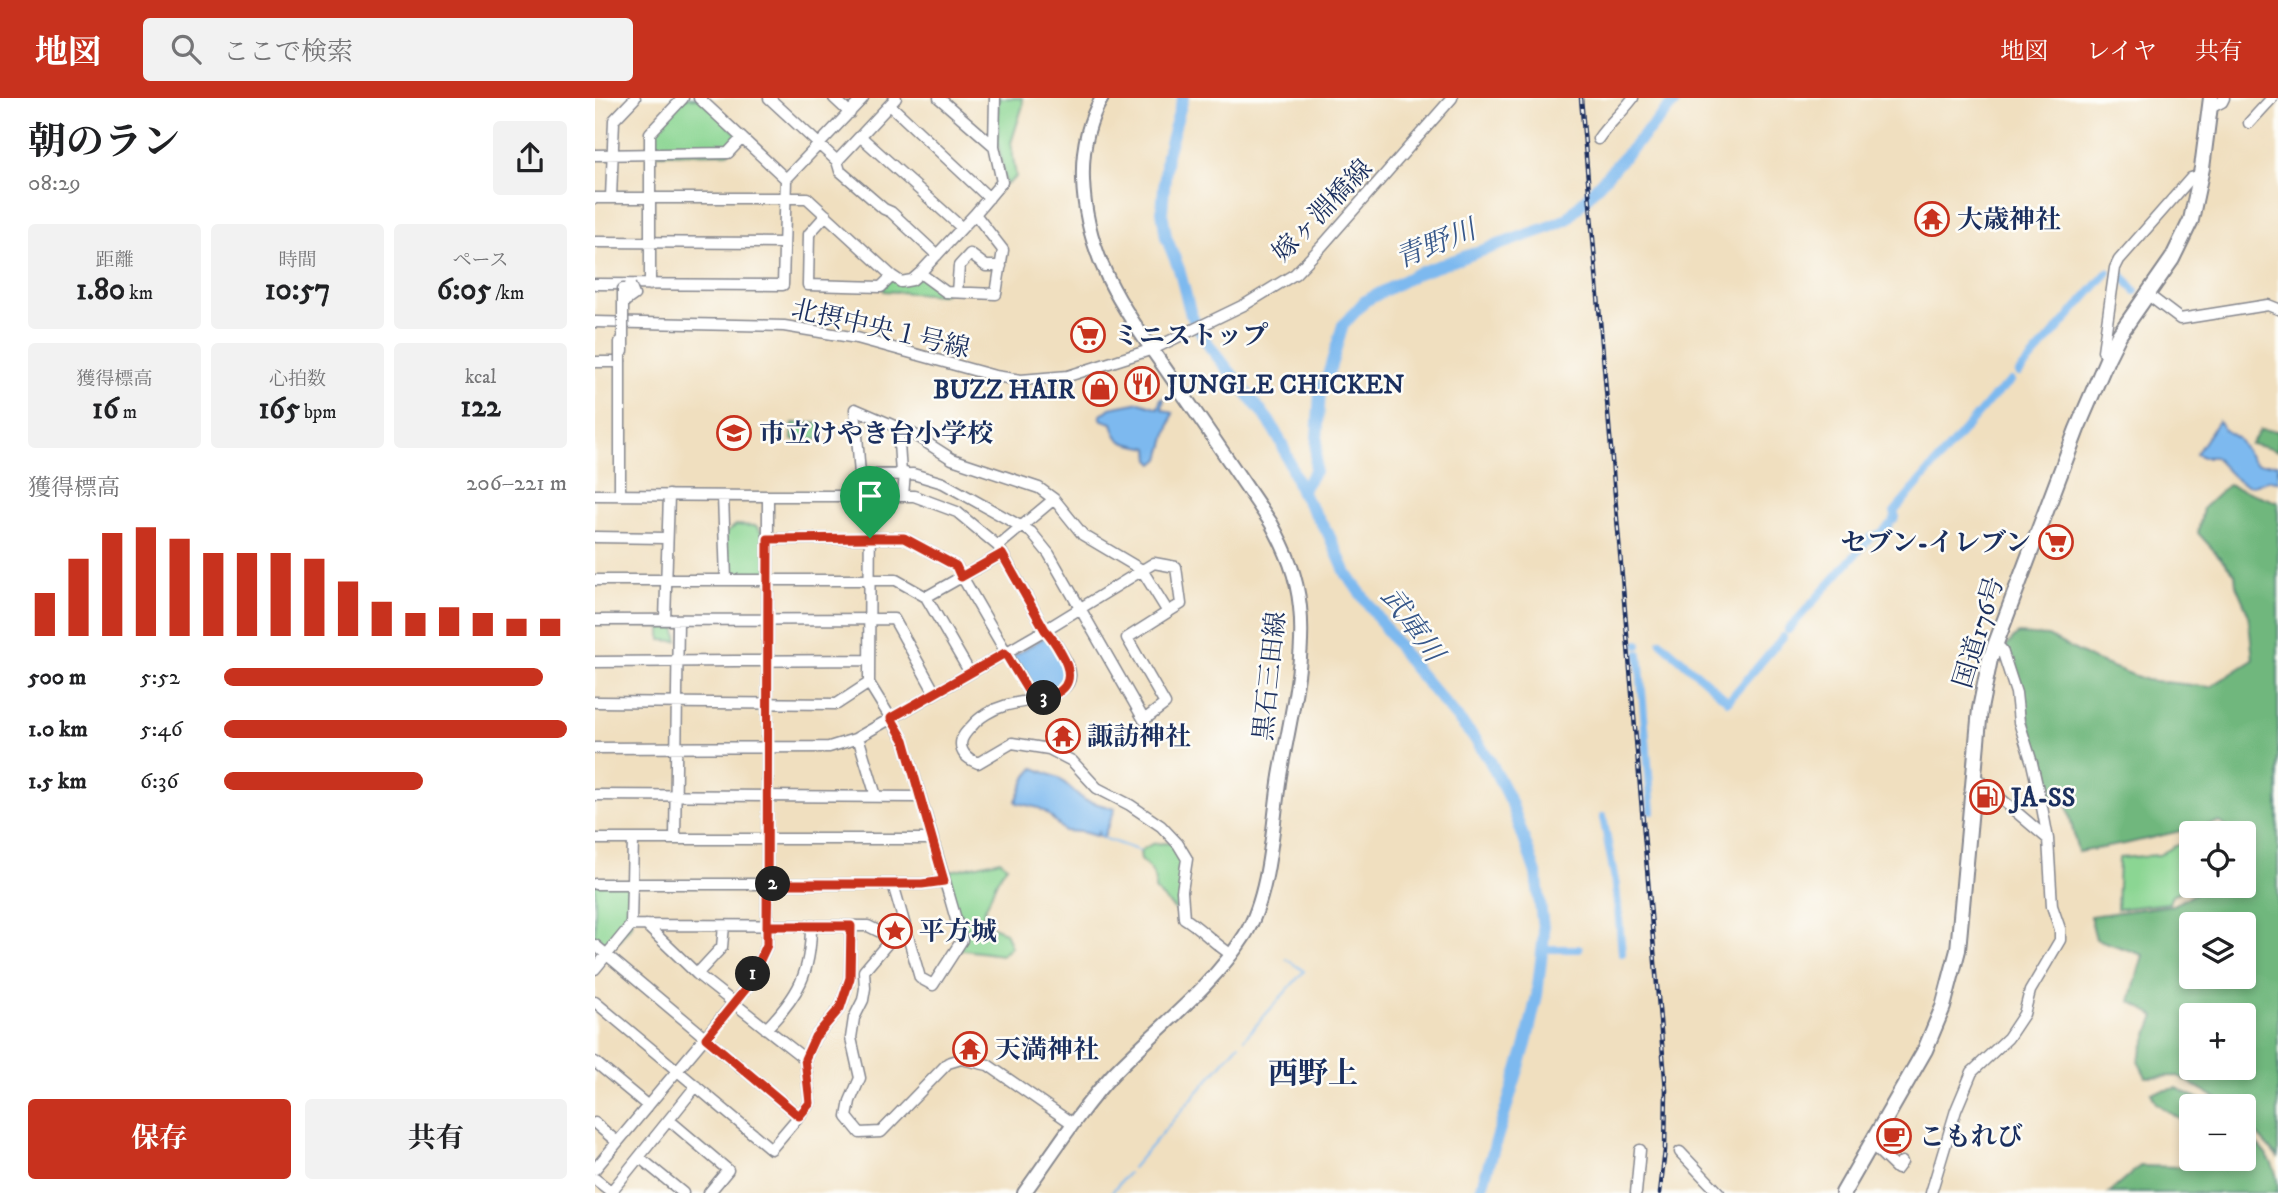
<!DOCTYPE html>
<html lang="ja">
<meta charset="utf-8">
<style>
body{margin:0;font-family:"IM FELL DW Pica","Noto Serif JP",serif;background:#f2f2f2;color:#202124;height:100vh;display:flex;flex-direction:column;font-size:26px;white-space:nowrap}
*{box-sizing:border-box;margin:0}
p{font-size:23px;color:#757577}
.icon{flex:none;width:38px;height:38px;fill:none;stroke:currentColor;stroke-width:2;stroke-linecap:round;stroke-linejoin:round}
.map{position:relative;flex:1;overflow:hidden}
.panel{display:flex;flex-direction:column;background:#fff;width:595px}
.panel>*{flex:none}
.controls{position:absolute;left:1584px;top:723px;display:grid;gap:14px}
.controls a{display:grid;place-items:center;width:77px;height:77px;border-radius:7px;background:#fff;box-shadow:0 4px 10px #0003;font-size:35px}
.pin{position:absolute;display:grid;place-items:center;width:60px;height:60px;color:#fff;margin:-72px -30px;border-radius:50% 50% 50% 0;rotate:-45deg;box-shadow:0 0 7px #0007}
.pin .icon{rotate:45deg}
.km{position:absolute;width:35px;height:35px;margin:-18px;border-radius:50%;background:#222;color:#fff;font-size:19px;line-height:35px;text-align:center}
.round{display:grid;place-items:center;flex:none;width:74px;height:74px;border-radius:7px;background:#f2f2f2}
.headline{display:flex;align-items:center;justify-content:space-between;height:119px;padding:0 28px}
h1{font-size:38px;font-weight:700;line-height:52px}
.stats{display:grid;grid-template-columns:repeat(3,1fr);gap:10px;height:119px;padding:7px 28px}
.stats div{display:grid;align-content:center;border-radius:7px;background:#f2f2f2;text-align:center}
.stats b{font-size:30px;font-weight:700}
.stats small{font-size:19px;font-weight:400}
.stats p{font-size:19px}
.chart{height:196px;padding:14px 28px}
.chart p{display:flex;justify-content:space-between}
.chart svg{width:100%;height:126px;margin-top:7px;stroke:#c8321e;stroke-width:6}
.button{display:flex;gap:14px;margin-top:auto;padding:14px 28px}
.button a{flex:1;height:80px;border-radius:7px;background:#c8321e;color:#fff;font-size:28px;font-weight:700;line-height:80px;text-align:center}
.button a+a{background:#f2f2f2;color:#202124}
ul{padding:0 28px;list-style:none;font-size:23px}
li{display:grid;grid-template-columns:112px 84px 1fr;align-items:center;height:52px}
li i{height:18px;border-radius:9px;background:#c8321e}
header{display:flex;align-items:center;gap:42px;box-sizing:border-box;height:98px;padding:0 35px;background:#c8321e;color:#fff}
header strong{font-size:33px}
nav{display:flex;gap:38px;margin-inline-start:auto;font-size:24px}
.search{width:490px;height:63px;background:#f2f2f2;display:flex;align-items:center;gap:18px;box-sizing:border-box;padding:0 24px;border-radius:7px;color:#757577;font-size:26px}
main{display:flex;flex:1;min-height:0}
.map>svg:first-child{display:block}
.green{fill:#8bd693;stroke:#538278;stroke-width:2}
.forest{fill:#70b77d;stroke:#46736e;stroke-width:2;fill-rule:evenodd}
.water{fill:#7db9ef;stroke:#4c74a6;stroke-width:2}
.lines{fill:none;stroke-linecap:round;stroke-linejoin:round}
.stream{stroke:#7db9ef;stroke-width:2}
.canal{stroke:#7db9ef;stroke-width:8}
.river{stroke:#7db9ef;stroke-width:12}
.minor-casing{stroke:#86878e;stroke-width:13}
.major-casing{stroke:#86878e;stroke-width:16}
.highway-casing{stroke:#86878e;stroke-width:18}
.minor{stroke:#fff;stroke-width:10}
.major{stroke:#fff;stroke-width:12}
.highway{stroke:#fff;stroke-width:14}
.rail-casing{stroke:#1b2f5e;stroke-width:4.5}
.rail{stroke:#fdfcf7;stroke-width:2;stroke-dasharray:5;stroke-linecap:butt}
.minor-bridge-casing{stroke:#86878e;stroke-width:13;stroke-linecap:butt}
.minor-bridge{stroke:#fff;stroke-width:10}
.route-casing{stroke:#fff;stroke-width:14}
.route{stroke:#c8321e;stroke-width:9}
.labels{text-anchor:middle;stroke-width:5;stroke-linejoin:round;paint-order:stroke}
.street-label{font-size:26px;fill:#1b2f5e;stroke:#fdfcf7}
.poi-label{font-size:26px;font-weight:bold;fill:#1b2f5e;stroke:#fdfcf7;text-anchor:start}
.water-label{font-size:28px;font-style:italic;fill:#38588a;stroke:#fdfcf7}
.quarter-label{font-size:30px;font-weight:bold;fill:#1b2f5e;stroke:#fdfcf7}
</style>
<header>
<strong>地図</strong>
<div class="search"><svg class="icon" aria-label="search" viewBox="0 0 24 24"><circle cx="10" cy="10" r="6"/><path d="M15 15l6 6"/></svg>ここで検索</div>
<nav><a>地図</a><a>レイヤ</a><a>共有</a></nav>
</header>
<main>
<section class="panel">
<div class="headline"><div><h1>朝のラン</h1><p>08:29</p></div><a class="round"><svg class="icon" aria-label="share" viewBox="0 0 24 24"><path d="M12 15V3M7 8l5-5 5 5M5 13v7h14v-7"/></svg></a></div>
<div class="stats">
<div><p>距離</p><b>1.80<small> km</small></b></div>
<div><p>時間</p><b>10:57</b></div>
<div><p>ペース</p><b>6:05<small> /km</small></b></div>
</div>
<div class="stats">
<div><p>獲得標高</p><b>16<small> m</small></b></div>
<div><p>心拍数</p><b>165<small> bpm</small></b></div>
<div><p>kcal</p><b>122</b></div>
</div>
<div class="chart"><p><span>獲得標高</span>206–221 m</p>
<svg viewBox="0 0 160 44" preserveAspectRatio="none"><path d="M5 44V29M15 44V17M25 44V8M35 44V6M45 44V10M55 44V15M65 44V15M75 44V15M85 44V17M95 44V25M105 44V32M115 44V36M125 44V34M135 44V36M145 44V38M155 44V38"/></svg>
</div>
<ul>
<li><b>500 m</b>5:52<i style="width:93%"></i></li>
<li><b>1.0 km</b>5:46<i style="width:100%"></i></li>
<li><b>1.5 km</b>6:36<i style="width:58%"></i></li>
</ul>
<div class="button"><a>保存</a><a>共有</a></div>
</section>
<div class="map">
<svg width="1683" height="1095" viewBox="0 0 1683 1095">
<rect width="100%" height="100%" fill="#fdfcf7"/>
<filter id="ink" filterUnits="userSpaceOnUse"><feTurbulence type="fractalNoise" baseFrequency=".0143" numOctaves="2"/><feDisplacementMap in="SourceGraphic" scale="14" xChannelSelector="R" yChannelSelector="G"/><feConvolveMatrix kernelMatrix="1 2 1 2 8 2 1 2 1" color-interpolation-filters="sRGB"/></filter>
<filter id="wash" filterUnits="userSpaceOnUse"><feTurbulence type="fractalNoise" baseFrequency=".00686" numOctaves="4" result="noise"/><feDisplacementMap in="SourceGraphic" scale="28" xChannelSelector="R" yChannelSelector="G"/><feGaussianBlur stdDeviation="1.57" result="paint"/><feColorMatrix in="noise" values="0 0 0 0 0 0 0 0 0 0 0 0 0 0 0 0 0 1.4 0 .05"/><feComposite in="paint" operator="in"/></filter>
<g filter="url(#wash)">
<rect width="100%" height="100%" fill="#f0dfbf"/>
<path class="green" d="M88,0H104L147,40L133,55L55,56V35Z
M403,0H427L428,7L416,45L421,79L411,87L403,46Z
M325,177L350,195L346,197L289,193L288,190L296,181Z
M198,325H225V341L197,342Z
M141,427L161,428L173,441L174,482L131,481L130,436Z
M66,522H79L83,543L66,542Z
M570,745L583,746L592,761L589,820L560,792C561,777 557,772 546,762L545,753L557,746Z
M1596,746V788H1608L1593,790L1577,797L1574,805L1522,811L1524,760L1564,757L1582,747Z
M405,762L412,768C399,782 397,799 388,815L392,827L410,834L416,849L407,857L361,851L367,842L347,775Z
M0,786H37L36,827L12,857L0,847Z"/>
<path class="forest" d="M1665,332L1683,333V353L1656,346Z
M1633,387L1683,404V1060L1649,1022L1648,1008H1635L1583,978L1551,979L1543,963L1560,918L1535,903L1548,857L1501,841L1495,818L1578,807L1614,788H1648L1649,770L1655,748L1649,742L1648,735H1639L1624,724L1530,746L1483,754L1471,703L1451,694L1425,584L1411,548L1423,536L1453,538L1499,562L1551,582L1615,589L1658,562L1653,515L1641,487L1640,476L1603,435L1608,410ZM1648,826V878H1596V826ZM1596,917H1648V970H1596Z
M1582,990L1617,1008H1596V1029L1561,1005L1556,995Z
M1649,1033C1670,1056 1683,1062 1683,1095H1514L1545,1068L1588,1069L1611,1065L1610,1061L1648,1060Z"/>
<path class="water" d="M566,300L569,301L567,311L578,315L565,361L559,366L555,362L554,350C534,345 522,349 517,325L507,322L505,318L515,310L545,304L563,310Z
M1623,323L1629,331L1643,341L1658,363L1663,366H1683V384C1671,378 1666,387 1655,387C1642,387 1628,367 1619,359H1608L1601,356Z
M450,539L455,541C471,569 485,591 441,598L417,559Z
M439,670L464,680L489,702L520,711L508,740L504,739L503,734L501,738L487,734L469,733L453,716L444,710L422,705L421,703L432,678Z"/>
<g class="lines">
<path class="stream" d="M508,740L545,753
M649,941L709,873L691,861
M537,1070L644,946
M516,1095L533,1075"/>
<path class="canal" d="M1524,173L1540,193
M1424,275L1513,174
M1298,422L1301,419L1299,414L1395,302L1416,283
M1193,532L1276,439L1286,435L1294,427
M1066,544L1133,603L1188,539
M1043,546V547
M1044,556L1057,713
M1008,719L1021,788L1027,855
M947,851H984"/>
<path class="river" d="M588,0L572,56L567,113L571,139L584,171L596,217L615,249L674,323L687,346L706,394L733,435L751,475L816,566L881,642L895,663L917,707L941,775L949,837L942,897L931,946L885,1095
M706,394L720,373L725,293L733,277L748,227L770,203L823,175L952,130L972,121L1083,0"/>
</g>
</g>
<g filter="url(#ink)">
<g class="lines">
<g class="minor-casing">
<path id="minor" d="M104,0L191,81
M174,0L242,63L245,73L289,111L296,114L342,157
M239,0L255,15
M344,0L399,48
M295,7L394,100
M1615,10L1627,4L1629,0
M1654,25L1677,0
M265,38L367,130
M1003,41C1013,26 1027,15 1038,0
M0,57L133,55L147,40
M242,63L301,0
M0,100H212L297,178
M16,100L19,22L40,0
M231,117L214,136L213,187L286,189L297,178L306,184L317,182L325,175L351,194L401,196L408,152L380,116L407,84L399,48L400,0
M0,144L188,145
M325,175L380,116
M0,186L188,187L191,81L268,0
M55,187V35L88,0
M362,194L364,168L375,156L391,168H406
M1552,196L1585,221L1673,207L1683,211
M0,224L189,228L262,240L400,278L426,282L473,278L558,251L651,206L700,176L727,148L857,0
M1513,259L1508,253L1520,170L1524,162L1596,80L1606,77
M0,264H25V397
M260,311L318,336L357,361L444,390L459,401L488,437L547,472L573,514L532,540L570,606L549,622L454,456L436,434L348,385L318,376L265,377Z
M303,329L306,376
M0,397L173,398
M308,397L310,375
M128,398L131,481
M0,439L71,440
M173,441L309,440L361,468L438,601
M403,448L459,401
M0,482H301L331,499L375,575
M331,499L407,456
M573,514L586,506L581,469L559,465L450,532C458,540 463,549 469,559C494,602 434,600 409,608C398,611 384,619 377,628C372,633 366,639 366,646C366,657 375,662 383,665L417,645L454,651L477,663L502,690L535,707L566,728L583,746L592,761L587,793L589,820C607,831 618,845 637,857
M0,522L299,521L340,595
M70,522L74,397
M0,564L273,562
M0,604L242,606L274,585
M263,639L281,698
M0,650L234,649L260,641L450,532L403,448L362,414L319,398H173L172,847L153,888L0,1071
M1379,678L1453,741
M0,697L325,699
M0,741H337
M80,741L83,522
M0,786H298L325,880L338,887L367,842L309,642L274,585L275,397
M298,786H327L349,783
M36,827L273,828L287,835L292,846L269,873L270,890L268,902L259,920L256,940L265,980L255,1003L252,1019L265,1035L286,1034L353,965L366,961L393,967L478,1026
M51,827L102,876L210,961
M0,847L204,1018L215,1005L210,961L220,939L245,910L255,880L256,828
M0,871L36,827L38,741
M102,876L127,849L129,828
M0,904L176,1051L204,1018
M171,931C203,898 216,875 216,828
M0,964L53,1008
M74,1022L133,1072L114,1095
M0,1025L22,1044
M1276,1046L1302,1071L1307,1064
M1085,1054L1124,1095
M44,1059L88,1095
M0,1081L18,1095
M15,1095L101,988
M1041,1095L1045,1052
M1336,1095L1361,1012L1377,974L1413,940L1429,916L1435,893L1465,842V831L1457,808L1453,741L1447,709L1437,665L1424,624L1421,595L1407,552L1400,545"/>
</g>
<g class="major-casing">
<path id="major" d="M429,1095C458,1055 485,1012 518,976C562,930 615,892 650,837C676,795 677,727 685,678C694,625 711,563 705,509C702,478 691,452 676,425C646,381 616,336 585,292C538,223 491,169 488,82C487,53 492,25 507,0"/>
</g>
<g class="highway-casing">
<path id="highway" d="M1248,1095L1330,952L1348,909L1363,852L1385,611L1395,561L1482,331L1513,259L1524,237L1577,161L1596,122L1607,70L1616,0"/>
</g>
<use href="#minor" class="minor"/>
<use href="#major" class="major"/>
<use href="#highway" class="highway"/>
<g class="rail-casing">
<path id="rail" d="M986,0L1071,992L1070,1052L1065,1095"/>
</g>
<use href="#rail" class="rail"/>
<g class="minor-bridge-casing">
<path id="minor-bridge" d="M25,264V244L28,253V191H30L32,202L39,197L35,187"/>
</g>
<use href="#minor-bridge" class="minor-bridge"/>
</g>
</g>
<g class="lines" filter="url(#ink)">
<g class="route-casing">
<path id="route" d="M275,440L173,441L172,847L153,888L111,940L204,1018L215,1005L210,961L220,939L245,910L255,880L256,828H172L173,786H327L349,783L309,642L296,620L410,555L438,601C470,598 483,584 466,555C461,546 457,539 450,532L407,456L366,479L361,468L309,440H275"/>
</g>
<use href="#route" class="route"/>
</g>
<defs>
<g id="temple-ring" transform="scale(1.75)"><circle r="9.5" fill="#fdfcf7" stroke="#c8321e" stroke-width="1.5"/><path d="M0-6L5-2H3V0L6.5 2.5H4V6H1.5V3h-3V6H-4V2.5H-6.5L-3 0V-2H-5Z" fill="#c8321e"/></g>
<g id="supermarket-ring" transform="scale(1.75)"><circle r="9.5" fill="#fdfcf7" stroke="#c8321e" stroke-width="1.5"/><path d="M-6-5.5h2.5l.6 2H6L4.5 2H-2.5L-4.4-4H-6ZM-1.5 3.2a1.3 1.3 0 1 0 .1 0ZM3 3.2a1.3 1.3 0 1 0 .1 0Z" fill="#c8321e"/></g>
<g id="restaurant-ring" transform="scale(1.75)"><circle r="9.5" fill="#fdfcf7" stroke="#c8321e" stroke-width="1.5"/><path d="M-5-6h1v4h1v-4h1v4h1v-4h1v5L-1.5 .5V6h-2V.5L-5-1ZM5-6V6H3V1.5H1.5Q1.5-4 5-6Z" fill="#c8321e"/></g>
<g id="shop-ring" transform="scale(1.75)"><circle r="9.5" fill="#fdfcf7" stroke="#c8321e" stroke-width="1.5"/><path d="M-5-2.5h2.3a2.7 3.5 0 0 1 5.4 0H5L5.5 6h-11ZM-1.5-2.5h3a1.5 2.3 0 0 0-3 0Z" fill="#c8321e"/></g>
<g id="school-ring" transform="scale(1.75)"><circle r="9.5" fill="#fdfcf7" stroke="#c8321e" stroke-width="1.5"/><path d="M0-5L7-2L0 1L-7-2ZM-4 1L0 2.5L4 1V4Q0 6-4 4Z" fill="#c8321e"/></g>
<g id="fuel-ring" transform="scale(1.75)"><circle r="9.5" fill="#fdfcf7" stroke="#c8321e" stroke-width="1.5"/><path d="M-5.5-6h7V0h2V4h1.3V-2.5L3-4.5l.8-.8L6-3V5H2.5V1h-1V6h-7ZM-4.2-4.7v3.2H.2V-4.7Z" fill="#c8321e"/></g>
<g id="sight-ring" transform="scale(1.75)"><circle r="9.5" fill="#fdfcf7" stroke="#c8321e" stroke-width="1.5"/><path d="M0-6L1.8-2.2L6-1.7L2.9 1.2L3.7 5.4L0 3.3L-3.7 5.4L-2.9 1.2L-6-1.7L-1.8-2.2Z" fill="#c8321e"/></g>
<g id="cafe-ring" transform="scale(1.75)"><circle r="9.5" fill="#fdfcf7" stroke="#c8321e" stroke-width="1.5"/><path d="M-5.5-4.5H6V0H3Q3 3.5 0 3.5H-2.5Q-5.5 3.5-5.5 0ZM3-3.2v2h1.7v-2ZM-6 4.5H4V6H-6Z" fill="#c8321e"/></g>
</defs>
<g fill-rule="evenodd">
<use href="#temple-ring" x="1337" y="121"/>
<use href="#supermarket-ring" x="493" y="237"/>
<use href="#restaurant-ring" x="547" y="286"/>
<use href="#shop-ring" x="505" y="291"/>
<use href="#school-ring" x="139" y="335"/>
<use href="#supermarket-ring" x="1461" y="444"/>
<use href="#temple-ring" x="468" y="638"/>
<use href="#fuel-ring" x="1392" y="699"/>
<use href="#sight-ring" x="300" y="833"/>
<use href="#temple-ring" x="375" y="951"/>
<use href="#cafe-ring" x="1299" y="1038"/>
</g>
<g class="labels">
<g class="street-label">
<text transform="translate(727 112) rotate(-46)" y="9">嫁ヶ淵橋線</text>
<text transform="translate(286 230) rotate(13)" y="9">北摂中央１号線</text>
<text transform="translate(1383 534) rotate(-73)" y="9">国道176号</text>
<text transform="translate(674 578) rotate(-84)" y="9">黒石三田線</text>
</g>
<g class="poi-label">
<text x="1362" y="130">大歳神社</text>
<text x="518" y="246">ミニストップ</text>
<text x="572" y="295">JUNGLE CHICKEN</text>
<text x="480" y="300" text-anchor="end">BUZZ HAIR</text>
<text x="164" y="344">市立けやき台小学校</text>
<text x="1436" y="453" text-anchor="end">セブン-イレブン</text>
<text x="492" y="647">諏訪神社</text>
<text x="1416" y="708">JA-SS</text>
<text x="324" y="842">平方城</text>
<text x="400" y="960">天満神社</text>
<text x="1324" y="1047">こもれび</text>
</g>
<g class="water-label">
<text transform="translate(840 145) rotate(-22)" y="10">青野川</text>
<text transform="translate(818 526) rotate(54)" y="10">武庫川</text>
</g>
<g class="quarter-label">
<text x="718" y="985">西野上</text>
</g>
</g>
</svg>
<div class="controls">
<a><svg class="icon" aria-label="locate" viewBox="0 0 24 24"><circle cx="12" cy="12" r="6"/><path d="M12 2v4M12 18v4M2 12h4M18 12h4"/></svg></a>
<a><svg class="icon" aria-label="layers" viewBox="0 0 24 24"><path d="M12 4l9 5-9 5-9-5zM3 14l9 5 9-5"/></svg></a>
<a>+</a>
<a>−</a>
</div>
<div class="pin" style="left:275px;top:440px;background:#1e9e55"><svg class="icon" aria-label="arrive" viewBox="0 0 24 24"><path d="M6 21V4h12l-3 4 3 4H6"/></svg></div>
<b class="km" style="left:158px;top:876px">1</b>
<b class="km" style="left:178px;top:786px">2</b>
<b class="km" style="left:449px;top:600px">3</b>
</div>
</main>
